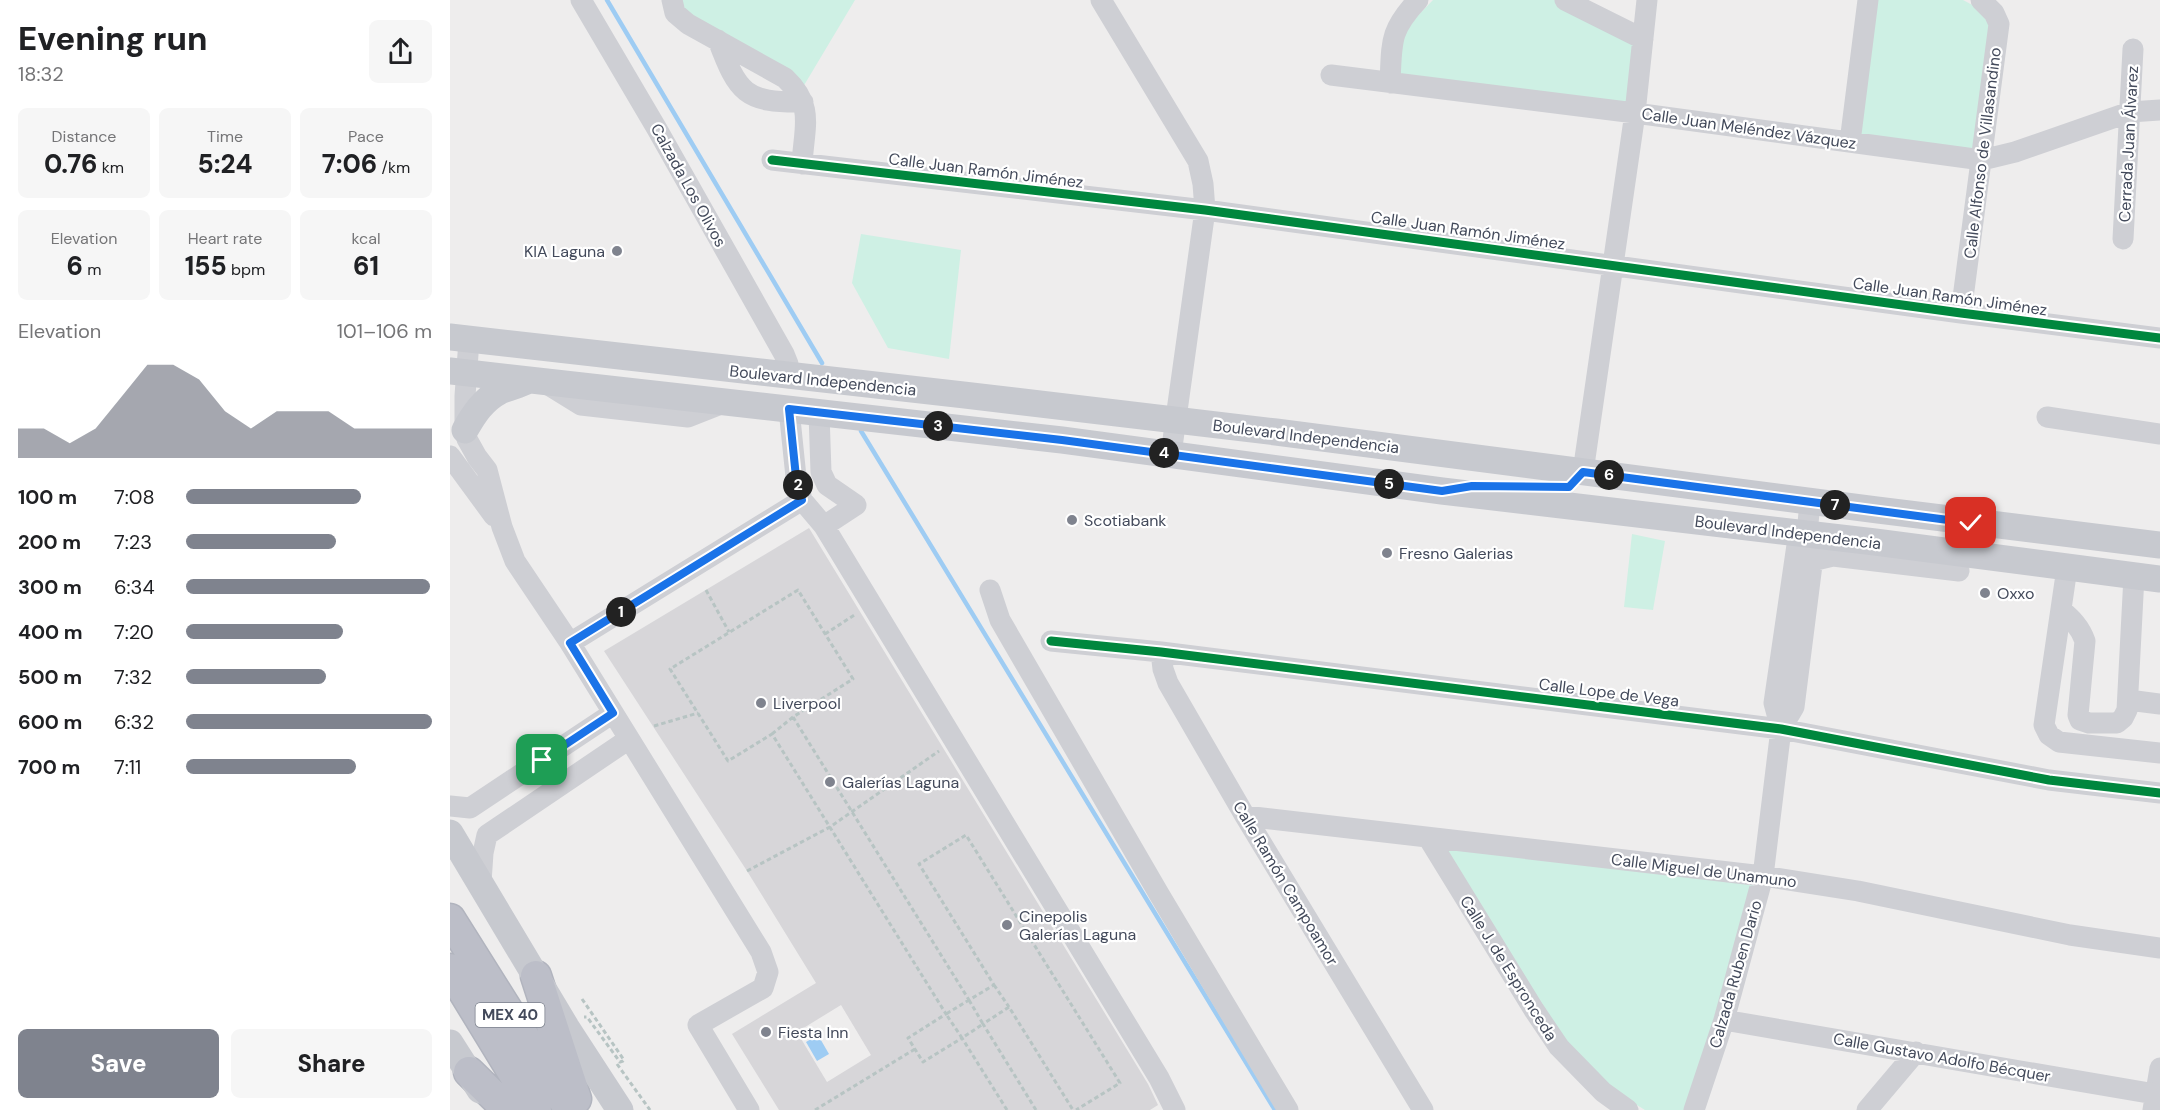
<!DOCTYPE html>
<meta charset="utf-8">
<style>
body{margin:0;font-family:"DM Sans",sans-serif;background:#f6f6f6;color:#202124;height:100vh;display:flex;flex-direction:column;font-size:22px;white-space:nowrap}
*{box-sizing:border-box;margin:0}
p{font-size:20px;color:#757577}
.icon{flex:none;width:33px;height:33px;fill:none;stroke:currentColor;stroke-width:2;stroke-linecap:round;stroke-linejoin:round}
.map{position:relative;flex:1;overflow:hidden}
.details{display:flex;flex-direction:column;background:#fff;width:450px}
.details>*{flex:none}
.pin{position:absolute;display:grid;place-items:center;width:51px;height:51px;color:#fff;margin:-26px;border-radius:12px;box-shadow:0 3px 9px #0006}
.km{position:absolute;width:30px;height:30px;margin:-15px;border-radius:50%;background:#222;color:#fff;font-size:16px;line-height:30px;text-align:center}
.round{display:grid;place-items:center;flex:none;width:63px;height:63px;border-radius:9px;background:#f6f6f6}
.headline{display:flex;align-items:center;justify-content:space-between;height:102px;padding:0 18px}
h1{font-size:33px;font-weight:800;line-height:45px}
.figures{display:grid;grid-template-columns:repeat(3,1fr);gap:9px;height:102px;padding:6px 18px}
.figures div{display:grid;align-content:center;border-radius:9px;background:#f6f6f6;text-align:center}
.figures b{font-size:26px;font-weight:800}
.figures small{font-size:16px;font-weight:400}
.figures p{font-size:16px}
.chart{height:168px;padding:12px 18px}
.chart p{display:flex;justify-content:space-between}
.chart svg{width:100%;height:108px;margin-top:6px;fill:#7f838e;opacity:.7}
.cta{display:flex;gap:12px;margin-top:auto;padding:12px 18px}
.cta a{flex:1;height:69px;border-radius:9px;background:#7f838e;color:#fff;font-size:24px;font-weight:800;line-height:69px;text-align:center}
.cta a+a{background:#f6f6f6;color:#202124}
ul{padding:0 18px;list-style:none;font-size:20px}
li{display:grid;grid-template-columns:96px 72px 1fr;align-items:center;height:45px}
li i{height:15px;border-radius:8px;background:#7f838e}
main{display:flex;flex:1;min-height:0}
.map>svg:first-child{display:block}
.green{fill:#cef0e4}
.water{fill:#9eccf3}
.lines{fill:none;stroke-linecap:round;stroke-linejoin:round}
.stream{stroke:#9eccf3;stroke-width:4.5}
.building{fill:#d7d6d9;fill-rule:evenodd}
.highway-casing{stroke:#b1b4be;stroke-width:33}
.path{stroke:#b7c4c3;stroke-width:3;stroke-dasharray:4.5 3;stroke-linecap:butt}
.minor{stroke:#cecfd4;stroke-width:21}
.major{stroke:#c7c9cf;stroke-width:27}
.highway{stroke:#bcbec8;stroke-width:30}
.cycleway-casing{stroke:#fff;stroke-width:13}
.cycleway{stroke:#00873e;stroke-width:9}
.route-casing{stroke:#fff;stroke-width:12}
.route{stroke:#1a73e8;stroke-width:8}
.poi-dot{fill:#7f838e;stroke:#fff;stroke-width:2}
.labels{text-anchor:middle;stroke-width:4.5;stroke-linejoin:round;paint-order:stroke}
.shield{fill:#fff;stroke:#7b808c;stroke-width:1.5}
.shield-label{font-size:15px;font-weight:bold;fill:#434a5b}
.street-label{font-size:16px;fill:#434a5b;stroke:#fff}
.poi-label{font-size:16px;fill:#434a5b;stroke:#fff;text-anchor:start}
</style>
<main>
<section class="details">
<div class="headline"><div><h1>Evening run</h1><p>18:32</p></div><a class="round"><svg class="icon" aria-label="share" viewBox="0 0 24 24"><path d="M12 15V3M7 8l5-5 5 5M5 13v7h14v-7"/></svg></a></div>
<div class="figures">
<div><p>Distance</p><b>0.76<small> km</small></b></div>
<div><p>Time</p><b>5:24</b></div>
<div><p>Pace</p><b>7:06<small> /km</small></b></div>
</div>
<div class="figures">
<div><p>Elevation</p><b>6<small> m</small></b></div>
<div><p>Heart rate</p><b>155<small> bpm</small></b></div>
<div><p>kcal</p><b>61</b></div>
</div>
<div class="chart"><p><span>Elevation</span>101–106 m</p>
<svg viewBox="0 0 160 44" preserveAspectRatio="none"><path d="M0 44V32L10 32L20 38L30 32L40 19L50 6L60 6L70 12L80 25L90 32L100 25L110 25L120 25L130 32L140 32L150 32L160 32V44z"/></svg>
</div>
<ul>
<li><b>100 m</b>7:08<i style="width:71%"></i></li>
<li><b>200 m</b>7:23<i style="width:61%"></i></li>
<li><b>300 m</b>6:34<i style="width:99%"></i></li>
<li><b>400 m</b>7:20<i style="width:64%"></i></li>
<li><b>500 m</b>7:32<i style="width:57%"></i></li>
<li><b>600 m</b>6:32<i style="width:100%"></i></li>
<li><b>700 m</b>7:11<i style="width:69%"></i></li>
</ul>
<div class="cta"><a>Save</a><a>Share</a></div>
</section>
<div class="map">
<svg width="1710" height="1110" viewBox="0 0 1710 1110">
<rect width="100%" height="100%" fill="#eeeded"/>
<path class="green" d="M229,0H405L353,87L224,10Z
M983,0H1106L1189,41L1182,107L950,75L951,33Z
M1424,0H1513L1528,8L1544,23L1526,152L1407,136Z
M411,234L511,250L499,359L438,348L402,283Z
M1182,534L1215,541L1203,610L1174,607Z
M994,848L1304,882L1237,1110H1195L1151,1083L1114,1042Z"/>
<path class="water" d="M368,1035L379,1054L367,1061L356,1042Z"/>
<g class="lines">
<path class="stream" d="M157,0L372,363
M411,431L825,1110"/>
</g>
<path class="building" d="M359,528L698,1084L708,1105L700,1110H329L282,1034L366,983L297,871L154,651ZM391,1005L421,1055L377,1082L347,1032Z"/>
<g class="lines">
<g class="highway-casing">
<path id="highway" d="M0,919L120,1110
M0,969L86,1110
M86,976L126,1099
M19,1072L58,1110"/>
</g>
<path class="path" d="M256,590L279,632
M375,634L406,614
M204,726L248,713
M322,734L343,717
M297,871L380,827L489,751
M544,985L559,1007
M132,999L174,1060L173,1061L170,1062L137,1017H134
M519,1000L533,1024L512,1038L496,1014Z
M167,1064L200,1110
M365,1110L465,1049
M557,1110L512,1038L473,1062L458,1038L496,1014L322,734L278,761L220,669L348,590L403,679L343,717L519,1000L544,985L469,864L516,835L670,1083L626,1110
M586,1110L533,1024L559,1007L623,1110"/>
<path class="minor" d="M131,0L207,129L334,354L338,364V374
M222,0L225,13L238,24L335,78C365,106 354,127 352,164
M651,0L748,161L753,184L755,210L721,454
M1115,0L1193,39
M268,40C288,93 295,103 353,102
M881,75L1185,113L1532,160L1565,152L1680,112L1710,110
M940,83C942,42 939,31 968,0
M1400,142L1418,0
M322,160L755,210L1511,313L1710,338
M1673,239L1683,49
M1511,313L1549,24L1544,13L1531,0
M19,340L15,396V430L17,439L27,457L37,470L52,527L65,561L120,643
M97,384L131,405L238,417L276,402
M339,409L346,477L352,500
M369,413L371,472L377,485L406,505L374,526
M1597,417L1710,434
M0,456L44,516
M1133,472L1185,113L1197,0
M1362,561L1383,556L1509,571
M1617,568L1594,725L1599,735L1609,742L1710,753
M540,590L550,620L709,894L838,1110
M1611,610C1622,619 1630,627 1635,641L1628,715L1630,720L1639,723H1667L1673,718L1677,710L1684,576
M601,641L711,652L1331,729L1599,780L1710,793
M711,652L713,669L718,683L795,816L973,1110
M1686,701L1710,704
M1331,729L1344,707L1364,549L1357,534L1360,502
M0,806L20,808L163,713
M795,816L1313,876L1408,891L1620,935L1710,948
M979,839L1084,1010L1109,1047L1153,1092L1178,1110
M31,882L33,853L37,835L179,739
M1274,1020L1710,1095
M299,1110L248,1025L313,988L318,972L311,952L120,643L352,500L374,526L709,1078L725,1110
M1244,1110L1274,1020L1313,876L1331,729L1324,703L1347,545L1357,534
M1417,1110L1466,1052
M1703,1110L1710,1068"/>
<path class="major" d="M0,337C275,368 551,398 826,432C1121,469 1415,510 1710,545
M0,371L612,440L992,491L1425,542L1710,579
M15,430C24,414 33,400 50,391C59,387 69,385 77,381
M0,833L116,1027L170,1110
M0,1043L30,1090"/>
<use href="#highway" class="highway"/>
<g class="cycleway-casing">
<path id="cycleway" d="M322,160L755,210L1511,313L1710,338
M601,641L711,652L1331,729L1599,780L1710,793"/>
</g>
<use href="#cycleway" class="cycleway"/>
</g>
<g class="lines">
<g class="route-casing">
<path id="route" d="M92,760L163,713L120,643L352,500L346,477L339,409L612,440L992,491L1022,486L1119,487L1133,472L1521,523"/>
</g>
<use href="#route" class="route"/>
</g>
<g class="poi-dot">
<circle cx="167" cy="251" r="6"/>
<circle cx="622" cy="520" r="6"/>
<circle cx="937" cy="553" r="6"/>
<circle cx="1535" cy="593" r="6"/>
<circle cx="311" cy="703" r="6"/>
<circle cx="380" cy="782" r="6"/>
<circle cx="557" cy="925" r="6"/>
<circle cx="316" cy="1032" r="6"/>
</g>
<g class="labels">
<rect class="shield" x="25.5" y="1003" width="69" height="24" rx="4.5"/>
<g class="shield-label">
<text x="60" y="1020">MEX 40</text>
</g>
<g class="street-label">
<text transform="translate(1299 128) rotate(8)" y="6">Calle Juan Meléndez Vázquez</text>
<text transform="translate(1678 144) rotate(-87)" y="6">Cerrada Juan Álvarez</text>
<text transform="translate(1532 153) rotate(-83)" y="6">Calle Alfonso de Villasandino</text>
<text transform="translate(536 170) rotate(7)" y="6">Calle Juan Ramón Jiménez</text>
<text transform="translate(239 185) rotate(61)" y="6">Calzada Los Olivos</text>
<text transform="translate(1018 230) rotate(8)" y="6">Calle Juan Ramón Jiménez</text>
<text transform="translate(1500 296) rotate(8)" y="6">Calle Juan Ramón Jiménez</text>
<text transform="translate(373 380) rotate(6)" y="6">Boulevard Independencia</text>
<text transform="translate(856 436) rotate(7)" y="6">Boulevard Independencia</text>
<text transform="translate(1338 532) rotate(7)" y="6">Boulevard Independencia</text>
<text transform="translate(1159 692) rotate(7)" y="6">Calle Lope de Vega</text>
<text transform="translate(1254 870) rotate(7)" y="6">Calle Miguel de Unamuno</text>
<text transform="translate(836 883) rotate(59)" y="6">Calle Ramón Campoamor</text>
<text transform="translate(1059 968) rotate(58)" y="6">Calle J. de Espronceda</text>
<text transform="translate(1285 974) rotate(-74)" y="6">Calzada Ruben Dario</text>
<text transform="translate(1492 1057) rotate(10)" y="6">Calle Gustavo Adolfo Bécquer</text>
</g>
<g class="poi-label">
<text x="155" y="257" text-anchor="end">KIA Laguna</text>
<text x="634" y="526">Scotiabank</text>
<text x="949" y="559">Fresno Galerias</text>
<text x="1547" y="599">Oxxo</text>
<text x="323" y="709">Liverpool</text>
<text x="392" y="788">Galerías Laguna</text>
<text x="569" y="922">Cinepolis<tspan x="569" dy="18">Galerías Laguna</tspan></text>
<text x="328" y="1038">Fiesta Inn</text>
</g>
</g>
</svg>
<div class="pin" style="left:92px;top:760px;background:#1e9e55"><svg class="icon" aria-label="arrive" viewBox="0 0 24 24"><path d="M6 21V4h12l-3 4 3 4H6"/></svg></div>
<div class="pin" style="left:1521px;top:523px;background:#d93025"><svg class="icon" aria-label="check" viewBox="0 0 24 24"><path d="M5 12l5 5 9-10"/></svg></div>
<b class="km" style="left:171px;top:612px">1</b>
<b class="km" style="left:348px;top:485px">2</b>
<b class="km" style="left:488px;top:426px">3</b>
<b class="km" style="left:714px;top:453px">4</b>
<b class="km" style="left:939px;top:484px">5</b>
<b class="km" style="left:1159px;top:475px">6</b>
<b class="km" style="left:1385px;top:505px">7</b>
</div>
</main>
